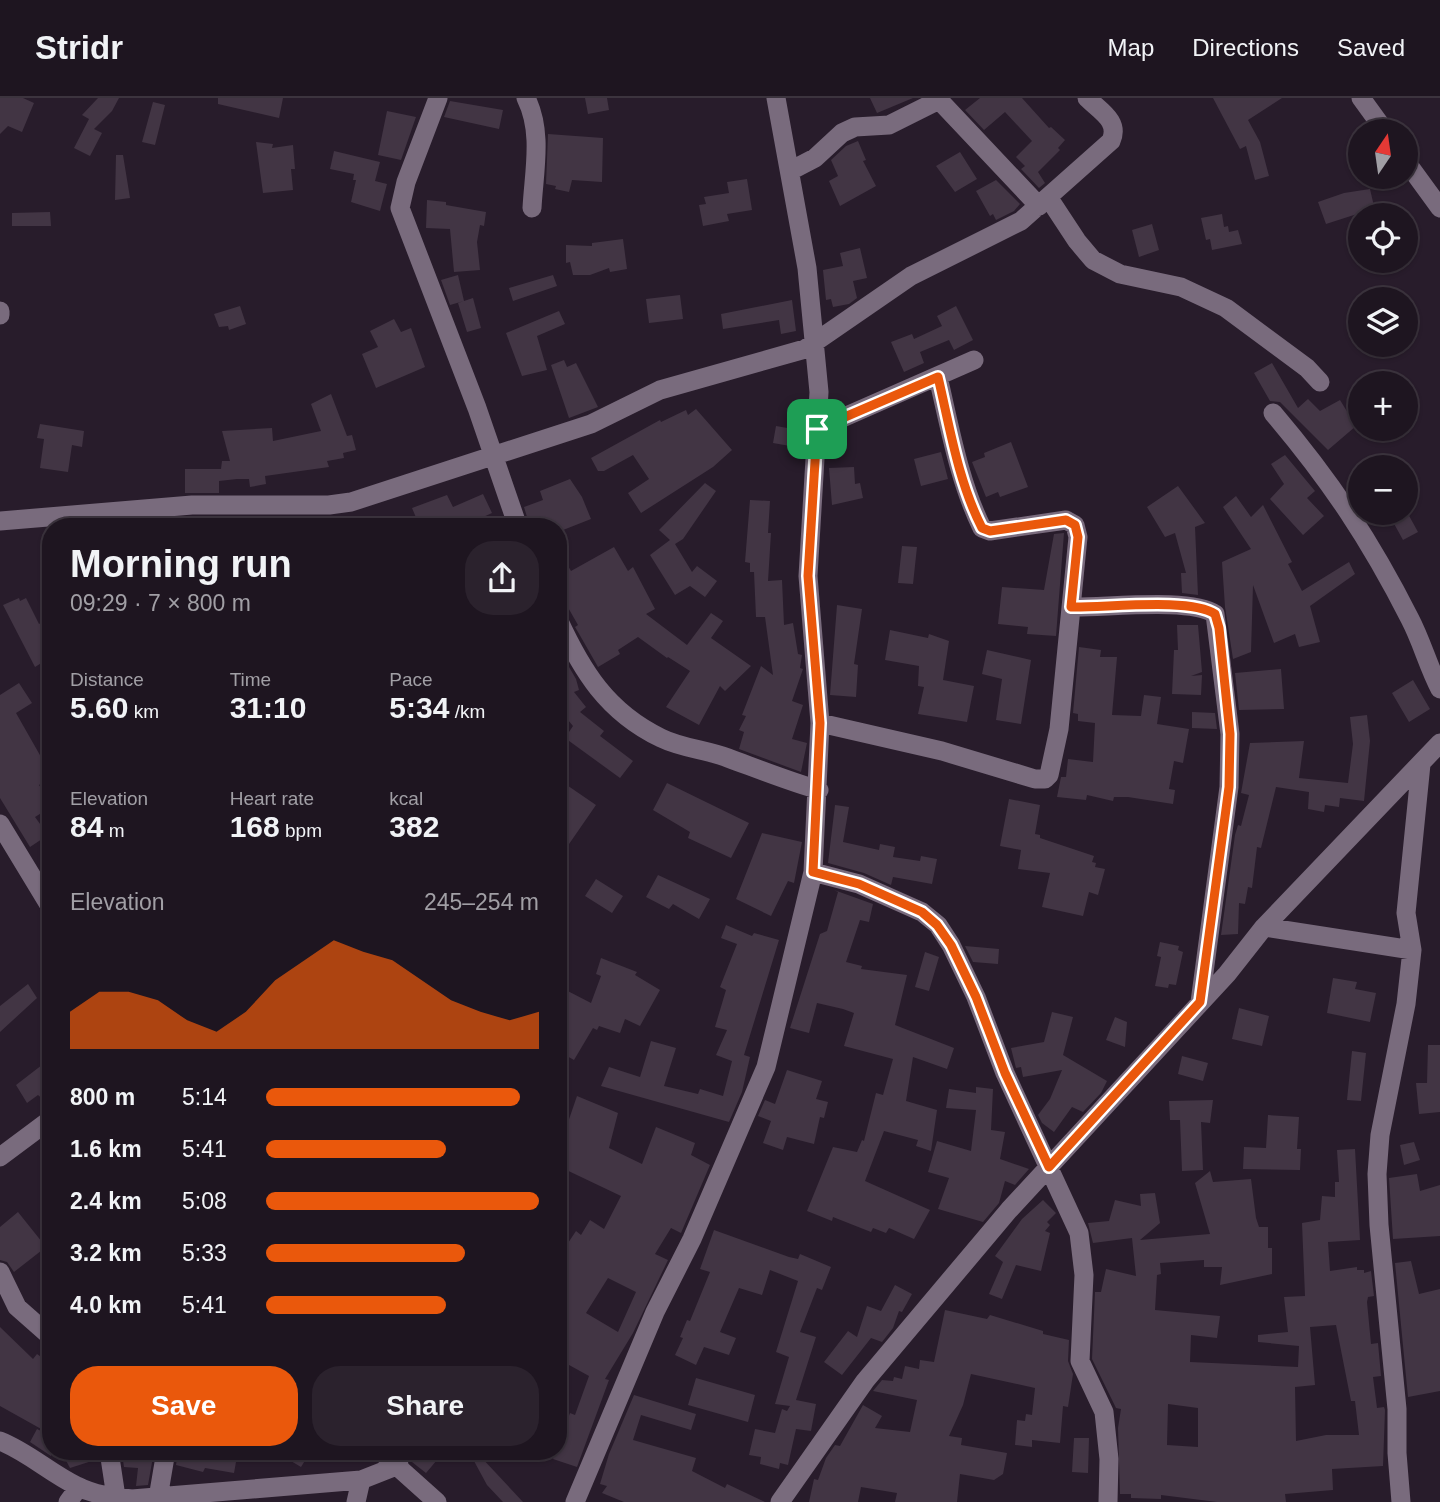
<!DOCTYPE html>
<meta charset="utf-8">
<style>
body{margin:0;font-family:Arial,sans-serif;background:#2b222d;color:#f1f3f6;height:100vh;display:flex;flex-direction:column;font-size:26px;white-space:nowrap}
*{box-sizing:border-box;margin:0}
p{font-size:23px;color:#a19fa5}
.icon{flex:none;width:38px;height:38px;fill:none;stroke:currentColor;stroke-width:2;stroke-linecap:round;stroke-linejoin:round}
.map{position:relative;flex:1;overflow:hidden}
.sheet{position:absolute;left:42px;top:420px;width:525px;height:942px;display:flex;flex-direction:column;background:#1e1520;border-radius:28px;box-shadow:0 2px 5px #0004,0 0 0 2px #3c343e}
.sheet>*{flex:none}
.needle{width:46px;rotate:13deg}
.controls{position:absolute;left:1348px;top:21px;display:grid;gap:14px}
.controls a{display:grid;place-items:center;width:70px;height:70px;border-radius:50%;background:#1e1520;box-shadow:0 2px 5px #0004,0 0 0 2px #3c343e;font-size:35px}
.pin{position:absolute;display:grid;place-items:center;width:60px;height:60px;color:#fff;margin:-30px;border-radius:14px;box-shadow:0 4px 10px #0006}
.round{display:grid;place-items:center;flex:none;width:74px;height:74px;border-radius:28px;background:#2b222d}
.overview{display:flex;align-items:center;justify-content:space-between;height:119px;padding:0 28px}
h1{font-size:38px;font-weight:700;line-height:52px}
.metrics{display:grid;grid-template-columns:repeat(3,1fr);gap:10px;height:119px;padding:7px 28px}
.metrics div{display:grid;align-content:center}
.metrics b{font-size:30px;font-weight:700}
.metrics small{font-size:19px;font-weight:400}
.metrics p{font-size:19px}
.chart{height:196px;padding:14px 28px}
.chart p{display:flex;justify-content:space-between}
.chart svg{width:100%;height:126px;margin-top:7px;fill:#ea580c;opacity:.7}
.primary-button{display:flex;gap:14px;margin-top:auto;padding:14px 28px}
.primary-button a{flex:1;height:80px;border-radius:28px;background:#ea580c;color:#fff;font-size:28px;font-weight:700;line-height:80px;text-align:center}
.primary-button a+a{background:#2b222d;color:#f1f3f6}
ul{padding:0 28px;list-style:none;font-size:23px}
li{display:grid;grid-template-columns:112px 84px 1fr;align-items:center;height:52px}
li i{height:18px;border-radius:9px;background:#ea580c}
header{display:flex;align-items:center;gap:42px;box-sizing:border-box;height:98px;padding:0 35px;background:#1e1520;border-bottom:2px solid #3c343e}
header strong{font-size:33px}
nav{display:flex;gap:38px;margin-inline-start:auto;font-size:24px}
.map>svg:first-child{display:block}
.building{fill:#423544;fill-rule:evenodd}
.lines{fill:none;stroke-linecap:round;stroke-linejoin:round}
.minor{stroke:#796b7d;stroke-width:19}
.route-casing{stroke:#fff;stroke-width:14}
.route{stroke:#ea580c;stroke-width:9}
</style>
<header>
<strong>Stridr</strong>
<nav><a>Map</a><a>Directions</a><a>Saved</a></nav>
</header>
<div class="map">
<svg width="1440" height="1404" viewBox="0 0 1440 1404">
<rect width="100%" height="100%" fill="#281c2b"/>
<path class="building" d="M0,0H23L34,5L22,34L8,28L0,36Z
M98,0H119L112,13L94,31L102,35L90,58L74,50L89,21L82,17Z
M218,0H283L279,20L218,6Z
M585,0H607L609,12L588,16Z
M870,0H913L877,15Z
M980,0H1022L1049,30L1051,29L1065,42L1058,50L1060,52L1038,74L1045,85L1039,90L1021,71L1025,68L1016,59L1032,43L1005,14L984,32L965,12Z
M1213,0H1282L1248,22L1260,44L1269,78L1255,82L1246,48L1240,51Z
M450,3L503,12L499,31L444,19Z
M153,4L165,7L155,47L142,44Z
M387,13L416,19L401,62L378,57Z
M548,36L603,40L602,84L572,82L569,94L555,91L556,88L546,86Z
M858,43L866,62L863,63L876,88L840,108L829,83L838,78L831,62L846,48Z
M256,44L273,46L272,50L293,47L295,71H291L293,92L263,95Z
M334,53L380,64L375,83L387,86L380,113L351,104L356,82H353L354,76L330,71Z
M960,54L977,81L955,94L936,68Z
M116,57H123L130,100L115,102Z
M747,81L752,112L727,116L729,123L703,128L699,107L706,106L704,99L729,95L727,84Z
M996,82L1020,106L1014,113L996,122L993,116L990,118L976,93Z
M1370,91L1376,117L1357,116L1326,126L1318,104L1344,95Z
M427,102L446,104V107L486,114L484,128L480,127L477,144L480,172L454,174L450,131L426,130Z
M50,114L51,128H12V115Z
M1222,116L1224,129L1228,128L1229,134L1238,132L1242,146L1212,152L1210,141L1206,142L1201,120Z
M1152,126L1159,152L1139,159L1132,132Z
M623,141L627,171L610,174L609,170L590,177H573L570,164L566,165V147L592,148V145Z
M860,150L867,180L853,183L857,200L849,206L833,209L831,201L826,202L823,172L843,168L840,155Z
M458,177L464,203L473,200L481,230L467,234L458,205L464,203L450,207L441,182Z
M553,177L557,188L513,203L509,190Z
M680,197L683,221L649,225L646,201Z
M792,202L796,233L781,236L779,222L723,231L721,216Z
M240,208L246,226L229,232L228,228L219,229L214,216Z
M956,208L973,242L954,252L949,242L920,254L924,265L904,274L891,244L912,236L914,241L942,228L937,218Z
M559,213L565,226L537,238L547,272L522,278L506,235Z
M394,221L401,234L411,230L425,269L376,290L362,256L378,249L370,233Z
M564,262L567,269L576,265L598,309L569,320L551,267Z
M1272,265L1298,310L1308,301L1320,313L1340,302L1356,328L1328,352L1280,304L1270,303L1254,275Z
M331,296L347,338L352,337L356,352L343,355L344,360L327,363L329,369L265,378L266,386L250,389L249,381H237L219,383V395H185V371H221L222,363H230L222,333L272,330L273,343L321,333L311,306Z
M696,311L732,352L713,369L641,415L628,395L649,381L633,357L604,373H598L591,360L660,322L661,324L686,312L688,317Z
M40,326L84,333L82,349L72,347L68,374L40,370L44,341L37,340Z
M776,328L793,331L790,348L773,345Z
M1011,344L1028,389L1000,399L998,394L986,399L972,364L985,359L984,355Z
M941,354L948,381L921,388L914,361Z
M1285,357L1315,393L1307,400L1324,418L1303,437L1270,401L1284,386L1271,366Z
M854,369L855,386L860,385L863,400L832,407L829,370Z
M570,381L582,399L591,421L558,434V429H530L524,409L543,402L540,393Z
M705,385L716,393L683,441L675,446L692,474L697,468L717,483L705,499L690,488L675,497L650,457L670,442L659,432Z
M1178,388L1205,425L1195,429L1198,497L1182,495L1181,475H1186L1175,435L1165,439L1147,409Z
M483,396L492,415L481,420L486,429H420L412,410L447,397L453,409Z
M1236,398L1251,419L1263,407L1292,464L1288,466L1302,493L1349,464L1355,476L1310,508L1320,544L1299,549L1295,536L1274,545L1253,487L1251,554L1233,561L1225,509L1222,464L1251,451L1223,409Z
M750,402L770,403L768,435H771L768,483L782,482L784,527L793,525L798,556L802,557L800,570L803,571L792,603L803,607L792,641L807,645L801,674L739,651L744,634L739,632L746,618L742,617L761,568L773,577L765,519H756L754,474H750V465L745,464Z
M1407,414L1418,434L1403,442L1392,422Z
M1064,435L1056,538L1027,536L1028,529L998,526L1002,489L1044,492L1054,436Z
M902,448L917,449L913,486L898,485Z
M614,449L628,473L633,469L655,511L646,516L687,547L711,515L723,523L711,540L751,568L725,593L720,588L699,627L666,609L690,573L668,559L667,560L638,539L618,552L620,556L598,569L578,534L575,529L578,527L558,492V451L571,473Z
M19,500L20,503L26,500L39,526L46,522L51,532V559L35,569L3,507Z
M837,507L862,511L854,566L858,567L856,599L830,597Z
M1177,527H1198L1202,574L1191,578L1202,577L1201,597L1172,596L1174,552H1178Z
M890,532L928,540L929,536L949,543L943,582L974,588L967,624L918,616L924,589L918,588L919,568L885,562Z
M1079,549L1101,552L1100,559H1117L1112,617L1141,618L1144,597L1161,599L1157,626L1189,631L1183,665L1174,663L1169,691L1175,692L1173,706L1128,699H1114L1113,703L1087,697L1086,702L1057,699L1061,679H1066L1068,661L1093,664L1095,625L1078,623V616L1073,615Z
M558,550L576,581L579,592L574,594L586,609L580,614L604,633L600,638L633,663L620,680L565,640L573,628L558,610V575L560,577L566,575Z
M987,552L1031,562L1021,626L996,622L1002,581L982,576Z
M1281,571L1284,611L1239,612L1235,575Z
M1413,582L1430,611L1409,624L1392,595Z
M19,585L32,605L16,615L49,673L45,675L49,680L39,687L51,704V709L35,719L48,737L30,749L0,700V597Z
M1192,614L1215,615L1217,631L1192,630Z
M1367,617L1370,643L1364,703L1340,700L1339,709L1325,707L1324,714L1308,711L1309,694L1276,689L1261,750L1257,749L1252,790L1248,789L1245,806L1239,805L1238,836L1221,837L1235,737L1238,727L1241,728L1249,697L1241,695L1250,645L1304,643L1299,680L1348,685L1353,646L1350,619Z
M558,681L596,707L558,762Z
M667,685L749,725L731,760L688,740L690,734L653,712Z
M1009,701L1040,707L1035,736L1040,737V740L1094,758L1092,764L1096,765L1095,769L1105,771L1098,797L1089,794L1083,818L1042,809L1050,775L1018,771L1021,752L1000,748Z
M835,707L849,709L843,744L879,752L880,746L895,749L893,759L920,763L921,758L937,761L932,786L893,779L891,787L864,775L828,765Z
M762,735L802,744L794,785L788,783L771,818L736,801Z
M658,777L710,801L699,821L673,806L669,811L646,799Z
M596,781L623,798L612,815L585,798Z
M834,792L873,806L869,824L860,822L846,864L862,868L861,871L907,877L895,927L954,950L947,971L913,959L906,1003L937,1012L931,1053L916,1048L918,1042L884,1033L865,1083L930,1112L914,1141L889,1130L886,1135L873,1130L871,1134L833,1119L832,1123L807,1113L833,1049L857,1054L862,1042L864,1043L876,995L883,997L893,961L844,948L854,915L843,911L817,905L809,935L790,930L820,836L827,833L838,794Z
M726,827L752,838L754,835L779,842L744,957L750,959L742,994L729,1024L601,988L609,969L640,979L651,943L676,950L664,988L698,996L700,991L723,998L732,963L716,957L727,932L715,929L726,892L720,889L737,846L721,840Z
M1160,844L1179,848L1178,852L1183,854L1176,887L1169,886L1168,890L1155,888L1161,859L1157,858Z
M965,848L999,851L998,866L973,864Z
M925,854L939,859L929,893L915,889Z
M601,860L637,874L635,877L660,892L640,928L625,921L620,935L599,928L597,932L593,930L574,962L558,953V888L591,905L601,878L596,876Z
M1333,880L1357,884L1355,891L1376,895L1370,924L1327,915Z
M28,886L37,900L0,934V908Z
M1239,910L1269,918L1262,948L1232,941Z
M1052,914L1073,919L1063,957L1107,983L1101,995L1083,1014L1072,1009L1054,1034L1042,1025L1038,1017L1050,1001L1062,972L1023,979L1021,969L1016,970L1011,950L1044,944Z
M1115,919L1127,924L1125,949L1106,942Z
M1428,947H1440V1014L1419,1016L1416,985H1427Z
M1352,953L1366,955L1361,1003L1347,1002Z
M1182,958L1208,965L1203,983L1178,976Z
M51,960V1008L38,997L27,1005L16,987Z
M787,972L822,983L816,1001L828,1004L824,1020L820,1019L814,1046L787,1039L783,1052L763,1045L771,1023L758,1018L765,1002L775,1006Z
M976,989L993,991L991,1032L1005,1034L1000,1061L1029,1071L1015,1087L1005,1083L999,1105L983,1124L938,1111L949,1080L928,1074L937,1043L971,1053L976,1012L946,1010L949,991L976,995Z
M577,998L618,1015L609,1050L642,1066L656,1029L695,1045L691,1057L710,1067L681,1135L671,1130L655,1156L668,1162L633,1235L605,1281L609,1282L577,1369L553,1361L570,1315L575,1317L589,1278L560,1262L565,1255L558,1251V1147L564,1151L576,1133L581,1137L590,1122L604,1131L621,1098L558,1068V1024L566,1030ZM608,1180L636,1194L618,1234L586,1215Z
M1213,1002L1210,1025L1201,1024L1203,1072L1182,1073L1180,1022H1170L1169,1003Z
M1268,1017L1299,1019L1297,1051H1301L1300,1072L1243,1071L1244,1049L1266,1050Z
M1414,1044L1420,1062L1404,1067L1400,1047Z
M1355,1051L1360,1142L1328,1144L1330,1173L1357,1169V1172H1364V1175L1371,1173L1374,1198L1368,1199L1367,1204L1371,1246L1378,1245L1381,1278L1373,1279L1377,1310L1384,1309L1385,1312L1383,1368L1332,1371L1333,1392L1285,1396L1286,1404H1217L1161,1397V1401L1131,1400V1396H1120L1118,1330L1121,1311L1116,1310L1092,1261L1095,1194H1101L1106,1171L1136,1178L1132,1140L1093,1145L1088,1125L1109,1123L1115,1102L1141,1108L1140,1096L1155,1095L1160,1125L1140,1142L1210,1136L1195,1085L1210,1073L1213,1084L1251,1081L1256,1120L1259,1129H1268V1150H1272V1176L1220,1187L1222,1169H1204V1162L1160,1165L1161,1176L1157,1177L1155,1212L1220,1218L1217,1240L1191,1237L1190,1264L1298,1269L1299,1248L1258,1244V1237L1288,1234L1284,1199L1305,1198L1302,1125L1320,1122L1322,1098L1335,1099V1084H1339L1337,1052ZM1336,1227L1351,1303H1355L1359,1337H1326L1296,1343L1295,1289L1315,1287L1310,1229ZM1168,1306L1198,1310V1349L1167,1347Z
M1417,1076L1420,1093L1440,1087V1138L1393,1141L1389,1080Z
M1043,1102L1056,1115L1047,1124L1050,1127L1045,1133L1050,1135L1041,1173L1016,1167L1002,1201L989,1196L1003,1164L995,1158L1022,1121Z
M18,1114L46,1149L14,1174L7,1164L0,1162V1129Z
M714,1132L789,1159L798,1161L800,1156L831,1169L822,1192L817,1190L800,1234L816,1239L796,1302L816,1306L811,1333L796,1331L788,1367L780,1365L779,1371L760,1366L761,1359L749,1357L755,1331L775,1335L782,1311L787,1313L790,1308L775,1306L789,1259L776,1254L798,1183L770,1172L762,1197L739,1190L720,1234L736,1240L729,1257L704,1249L696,1267L675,1257L683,1240L680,1239L687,1222L690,1223L710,1174L700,1171Z
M1411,1163L1419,1196L1440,1191V1293L1408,1299L1395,1165Z
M895,1187L912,1196L902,1214L899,1213L893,1230L882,1244L871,1240L842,1277L824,1264L848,1233L857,1239L867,1208L881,1213Z
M945,1212L987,1221L990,1217L1043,1233V1236L1069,1242L1068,1263L1073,1276L1068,1309L1063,1308L1060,1345L1032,1342V1349L1015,1347L1017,1322L1025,1323L1026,1316L1032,1317L1035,1290L971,1276L963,1307L949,1338L962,1340L961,1347L1007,1355L1003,1376L994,1382L960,1376L957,1404H895L897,1395L861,1389L858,1404H809L814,1381L818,1382L826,1360L835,1347L840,1348L863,1307L882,1318L875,1330L910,1334L917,1302L873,1293L882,1282L893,1283L894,1279L902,1281L905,1268L919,1271L920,1262L934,1264Z
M0,1229L33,1261L37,1256L51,1266V1319L43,1332L0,1308Z
M696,1280L755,1297L748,1324L688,1307Z
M634,1297L696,1316L691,1332L641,1317L633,1342L696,1360L692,1373L725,1390L727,1386L765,1404H624L602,1395L607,1388L600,1386L609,1356Z
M37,1331L51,1338V1358L30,1344Z
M1074,1340H1089L1088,1375L1072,1374Z
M61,1353H97L98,1361L70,1370Z
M139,1353H154L148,1387L136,1388L138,1370L124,1369L122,1356L138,1357Z
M178,1353H238L234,1375L205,1370L203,1374L176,1367Z
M274,1353H311L301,1369Z
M398,1353H425L437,1362L426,1375Z
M480,1358L523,1404H503L487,1387L474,1363Z"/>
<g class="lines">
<path class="minor" d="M438,0L406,84L400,110L477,310L518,429
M526,0C543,34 534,73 532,110
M1361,0L1385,33
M1405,62L1440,110
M790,73L815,60L842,35L855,29L889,27L939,2L1039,108
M1048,99L1077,143L1093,162L1120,176L1181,189L1226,210L1307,270L1320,284
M0,213V217
M1273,315C1330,382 1370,442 1410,521C1422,544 1428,568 1440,591
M817,331L974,262
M0,423L192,407H329L351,404L591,326L660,292L805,251L911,178L1021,123L1111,43C1120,23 1100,13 1087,0
M1071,509C1104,510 1191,499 1215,516L1230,636L1229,689L1200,904
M558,521C582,573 607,614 661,640C681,650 707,652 728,660C758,671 788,683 819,692
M820,625L942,653L1035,681H1045L1049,677L1059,631L1078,439L1075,427L1066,422L990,433L982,430C959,383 950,330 938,279
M0,726L51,810
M813,774L859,786L922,814L938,827L951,847L976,899L1005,975L1079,1135L1084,1177L1080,1263L1104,1314L1109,1361L1108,1404
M1264,829L1412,852
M0,1059L51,1021
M0,1174L17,1209L51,1239
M0,1343C28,1354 50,1375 77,1388C94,1397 113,1399 132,1401L361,1382L399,1367
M109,1353L116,1399
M380,1353L437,1404
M158,1400L166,1353
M68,1404L79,1389
M356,1404L361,1382
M575,1404L655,1214L692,1141L766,969L813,774L820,625L808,478L819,294L807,170L776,0
M780,1404L865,1283L1009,1112L1227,876L1264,829L1440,645
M1401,1404L1397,1355V1311L1379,1127L1377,1076L1380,1037L1406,906L1412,852L1406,815L1421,666"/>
</g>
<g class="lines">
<g class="route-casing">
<path id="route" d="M938,279C950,330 958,383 982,430L990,433L1066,422L1075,427L1078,439L1071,509C1104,510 1191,499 1215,516L1219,530L1230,636L1229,689L1200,904L1049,1069L1005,975L976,899L951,847L937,827L922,814L859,786L813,774L820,625L808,478L817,331Z"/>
</g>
<use href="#route" class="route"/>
</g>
</svg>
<div class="controls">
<a><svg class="needle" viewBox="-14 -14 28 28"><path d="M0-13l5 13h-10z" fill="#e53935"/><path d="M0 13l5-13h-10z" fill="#a19fa5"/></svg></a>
<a><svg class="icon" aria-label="locate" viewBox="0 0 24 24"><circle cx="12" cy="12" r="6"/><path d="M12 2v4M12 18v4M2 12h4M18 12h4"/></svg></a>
<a><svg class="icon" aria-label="layers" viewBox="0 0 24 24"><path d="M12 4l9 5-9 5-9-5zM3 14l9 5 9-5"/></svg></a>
<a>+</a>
<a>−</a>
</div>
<div class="pin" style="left:817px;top:331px;background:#1e9e55"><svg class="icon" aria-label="arrive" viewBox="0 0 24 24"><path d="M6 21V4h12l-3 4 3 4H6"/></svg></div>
<section class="sheet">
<div class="overview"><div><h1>Morning run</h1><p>09:29 · 7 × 800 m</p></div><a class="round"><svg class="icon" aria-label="share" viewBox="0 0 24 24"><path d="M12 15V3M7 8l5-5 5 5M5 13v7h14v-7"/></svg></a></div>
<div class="metrics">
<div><p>Distance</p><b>5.60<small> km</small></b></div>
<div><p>Time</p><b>31:10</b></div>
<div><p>Pace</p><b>5:34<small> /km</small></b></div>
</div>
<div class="metrics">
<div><p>Elevation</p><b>84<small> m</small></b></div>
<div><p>Heart rate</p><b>168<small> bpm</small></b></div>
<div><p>kcal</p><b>382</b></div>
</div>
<div class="chart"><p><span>Elevation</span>245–254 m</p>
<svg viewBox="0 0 160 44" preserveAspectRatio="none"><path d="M0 44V31L10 24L20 24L30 27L40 34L50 38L60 31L70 20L80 13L90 6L100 10L110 13L120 20L130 27L140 31L150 34L160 31V44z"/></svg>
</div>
<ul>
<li><b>800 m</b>5:14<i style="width:93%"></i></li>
<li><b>1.6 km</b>5:41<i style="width:66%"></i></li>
<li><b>2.4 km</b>5:08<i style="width:100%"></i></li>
<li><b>3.2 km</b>5:33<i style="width:73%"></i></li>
<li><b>4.0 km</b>5:41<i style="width:66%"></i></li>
</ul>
<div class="primary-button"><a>Save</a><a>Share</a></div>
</section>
</div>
